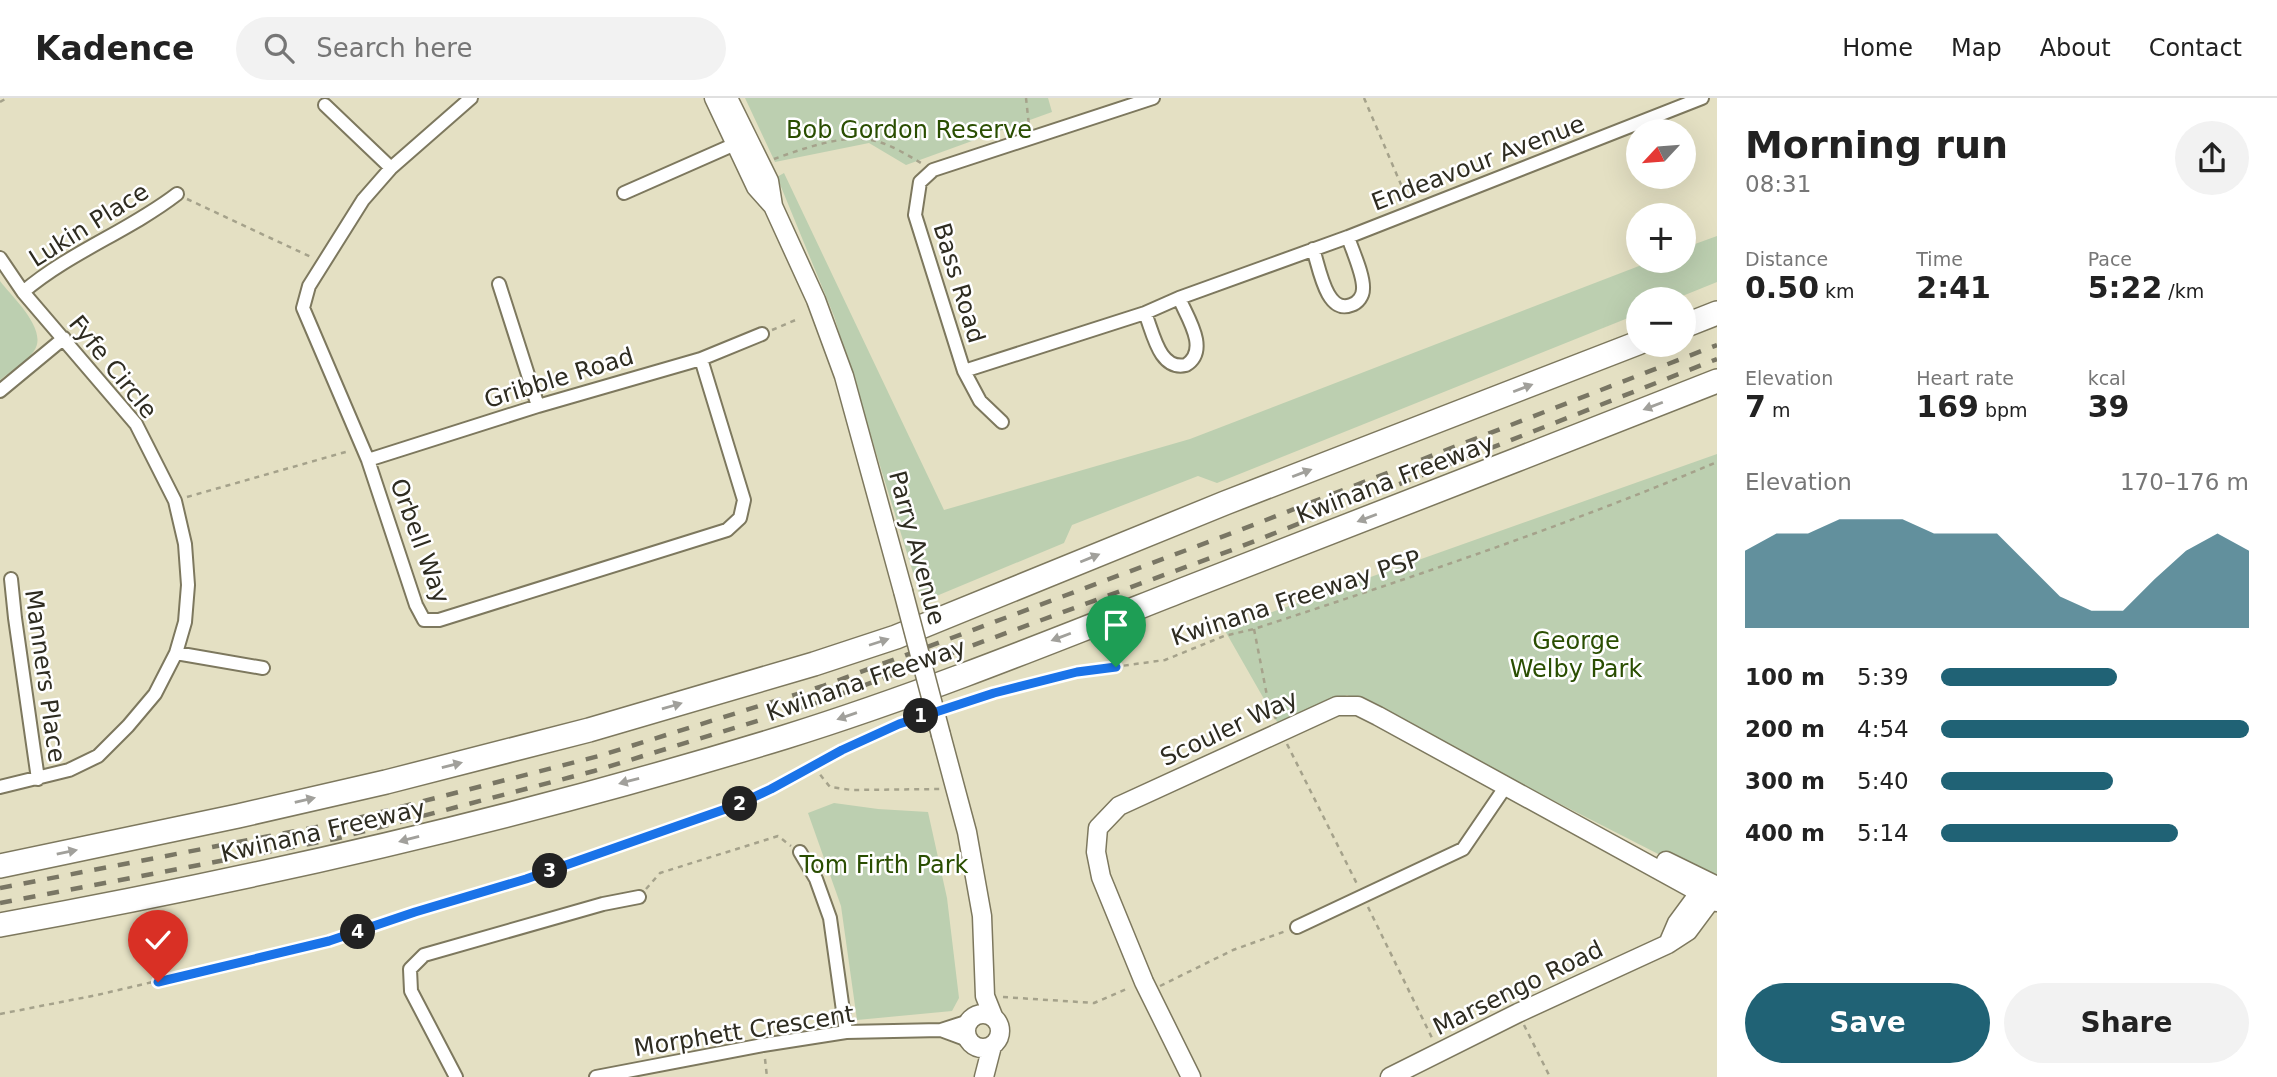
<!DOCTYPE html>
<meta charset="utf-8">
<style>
body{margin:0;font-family:"DejaVu Sans",sans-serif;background:#f2f2f2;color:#222;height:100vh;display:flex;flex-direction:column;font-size:26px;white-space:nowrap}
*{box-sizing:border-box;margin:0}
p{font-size:23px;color:#767676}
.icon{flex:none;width:38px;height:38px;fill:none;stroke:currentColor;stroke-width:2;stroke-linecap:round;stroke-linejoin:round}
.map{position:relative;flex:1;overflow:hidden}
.side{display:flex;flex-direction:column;background:#fff;width:560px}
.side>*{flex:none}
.needle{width:46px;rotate:244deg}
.tools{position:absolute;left:1626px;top:21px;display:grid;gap:14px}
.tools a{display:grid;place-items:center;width:70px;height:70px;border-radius:50%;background:#fff;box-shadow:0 7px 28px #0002;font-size:35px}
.pin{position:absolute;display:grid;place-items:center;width:60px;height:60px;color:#fff;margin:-72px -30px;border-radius:50% 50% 50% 0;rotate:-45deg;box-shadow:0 0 7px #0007}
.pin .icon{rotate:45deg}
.km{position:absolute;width:35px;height:35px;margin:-18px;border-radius:50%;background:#222;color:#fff;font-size:19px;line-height:35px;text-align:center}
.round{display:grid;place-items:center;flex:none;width:74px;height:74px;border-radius:37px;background:#f2f2f2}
.overview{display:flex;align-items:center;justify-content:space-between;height:119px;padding:0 28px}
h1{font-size:38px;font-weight:700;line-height:52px}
.metrics{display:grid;grid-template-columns:repeat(3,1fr);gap:10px;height:119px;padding:7px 28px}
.metrics div{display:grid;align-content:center}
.metrics b{font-size:30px;font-weight:700}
.metrics small{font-size:19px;font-weight:400}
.metrics p{font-size:19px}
.chart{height:196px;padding:14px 28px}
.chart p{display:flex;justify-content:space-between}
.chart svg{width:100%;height:126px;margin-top:7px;fill:#206275;opacity:.7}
.cta{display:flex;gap:14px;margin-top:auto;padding:14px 28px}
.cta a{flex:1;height:80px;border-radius:42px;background:#206275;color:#fff;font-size:28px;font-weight:700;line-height:80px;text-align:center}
.cta a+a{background:#f2f2f2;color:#222}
ul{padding:0 28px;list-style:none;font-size:23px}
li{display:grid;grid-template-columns:112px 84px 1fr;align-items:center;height:52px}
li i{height:18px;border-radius:9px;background:#206275}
header{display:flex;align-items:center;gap:42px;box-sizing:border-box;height:98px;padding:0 35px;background:#fff;border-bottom:2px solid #e0e0e0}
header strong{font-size:33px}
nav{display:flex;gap:38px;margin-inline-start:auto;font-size:24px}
.search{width:490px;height:63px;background:#f2f2f2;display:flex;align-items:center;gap:18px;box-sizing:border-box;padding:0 24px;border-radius:38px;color:#767676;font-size:26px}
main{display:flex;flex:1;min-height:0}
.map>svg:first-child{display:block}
.green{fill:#bccfb0}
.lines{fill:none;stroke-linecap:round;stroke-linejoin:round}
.street-casing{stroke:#7d785e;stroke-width:16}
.secondary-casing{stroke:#7d785e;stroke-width:21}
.highway-casing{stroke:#7d785e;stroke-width:26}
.path{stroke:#a5a28b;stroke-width:2.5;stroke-dasharray:5 5;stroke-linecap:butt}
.street{stroke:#fff;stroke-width:12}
.secondary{stroke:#fff;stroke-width:18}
.highway{stroke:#fff;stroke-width:23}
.rail{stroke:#797664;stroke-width:4.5;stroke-dasharray:12 12;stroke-linecap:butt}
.secondary-bridge-casing{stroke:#7d785e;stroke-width:21;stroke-linecap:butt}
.secondary-bridge{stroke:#fff;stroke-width:18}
.oneway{fill:#a1a09b}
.route-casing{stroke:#fff;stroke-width:14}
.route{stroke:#1a73e8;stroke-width:9}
.labels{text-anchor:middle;stroke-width:5;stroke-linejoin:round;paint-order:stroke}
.park-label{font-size:24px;fill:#2a4e01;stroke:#fff}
.street-label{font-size:24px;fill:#2e2c21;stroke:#fff}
</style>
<header>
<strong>Kadence</strong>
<div class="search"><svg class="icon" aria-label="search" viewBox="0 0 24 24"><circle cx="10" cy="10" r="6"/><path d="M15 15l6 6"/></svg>Search here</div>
<nav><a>Home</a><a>Map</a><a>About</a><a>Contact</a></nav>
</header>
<main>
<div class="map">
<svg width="1717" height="979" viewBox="0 0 1717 979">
<rect width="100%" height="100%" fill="#e4e0c3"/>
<path class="green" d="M745,0H1048L1052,14L906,67L869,45L775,64Z
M784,75L944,412L1190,341L1652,163H1684V150L1717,138V184L1675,201H1638V216L1217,385L1198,378L1072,427L1064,445L922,504L834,218L777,79Z
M0,183C12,199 49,232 34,253C26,264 11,273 0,282Z
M1717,356V786L1347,597L1280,629L1224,531Z
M834,705L878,711L928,714L947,800L959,900L952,913L857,922L841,808L808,715Z"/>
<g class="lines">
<g class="street-casing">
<path id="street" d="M471,0L391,70L363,102L309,188L303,210L368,362L416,507L424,522H439L727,432L740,420L744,402L701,261
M325,7L391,70
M624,95L742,43
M1313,151C1319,168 1326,217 1351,207C1358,205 1363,198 1363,191C1364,177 1352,152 1348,139
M0,160L23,194L136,326L175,403L185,446L188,487L185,524L176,555L155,596L128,628L98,658L69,672L0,689
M499,186L538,308
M23,194C70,154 129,133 177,96
M1145,215C1153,234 1159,273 1186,267C1210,252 1187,219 1179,200
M964,273L1145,215L1179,200L1348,139L1702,0
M0,293L64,240
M1002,324L980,303L964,273L915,117L920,84L933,72L1153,0
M368,362L538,308L701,261L762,236
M11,481L15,520L38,681
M176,555L263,570
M800,754L816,781L830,820L846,934
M1297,829L1463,751L1506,688
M941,932L968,942
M456,979L411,893L410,871L424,857L603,806L639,799
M596,979L763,947L846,934L941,932L969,923"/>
</g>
<g class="secondary-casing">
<path id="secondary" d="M714,0L756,89L773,108
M728,0L769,83L773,108L816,202L844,278L903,493
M941,637L967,734L982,818L985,898L993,918
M1666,763L1717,788
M1668,846L1677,825L1705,787
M966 933a17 17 0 1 1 34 0a17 17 0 1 1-34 0Z
M984,979L992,948
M1191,979L1144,884L1101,779L1096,754L1098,730L1119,708L1337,608H1358L1378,618L1717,804
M1390,979L1518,915L1668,846L1688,833L1717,794"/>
</g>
<g class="highway-casing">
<path id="highway" d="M1684,228L1717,215
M0,768L238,718L386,684L589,632L814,566L896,539L1225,405L1638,245
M0,827C264,779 528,718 785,639C920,597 1053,543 1185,491C1362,422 1540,353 1717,283"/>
</g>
<path class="path" d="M1026,0L1029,28
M1364,0L1408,103
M0,4L7,0
M774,61C799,52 838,38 865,41C885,43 904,55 921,65
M187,101L311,159
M772,232L798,221
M187,399L349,353
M1254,531L1269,608L1276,621
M949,609L994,595L1077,574L1165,562L1224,538L1254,531C1410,480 1566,428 1717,364
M1287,646L1358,788
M814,669L830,689L852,692L941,691
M646,791L660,775L778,738L791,748
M1368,809L1433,942
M1160,888L1233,852L1286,833
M1003,899L1094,905L1129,890
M0,916L97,897L329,843L415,814L526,781L737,707L771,691L842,652L899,626L922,618
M1524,927L1550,979
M765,961L767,979"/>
<use href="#street" class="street"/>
<use href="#secondary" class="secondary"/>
<use href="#highway" class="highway"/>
<path class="rail" d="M0,790L342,724L599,658L823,588L1235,434L1717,247
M0,805L335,741L594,673L816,605L1232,452L1717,261"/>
<g class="secondary-bridge-casing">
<path id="secondary-bridge" d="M903,493L941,637"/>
</g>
<use href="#secondary-bridge" class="secondary-bridge"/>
</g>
<defs><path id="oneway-solid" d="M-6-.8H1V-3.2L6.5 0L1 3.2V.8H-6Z" transform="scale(1.75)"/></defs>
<g class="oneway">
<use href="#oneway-solid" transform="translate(1523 290) rotate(-21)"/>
<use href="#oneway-solid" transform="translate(1653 308) rotate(159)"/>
<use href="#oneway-solid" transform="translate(1302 375) rotate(-21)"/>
<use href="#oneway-solid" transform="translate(1367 420) rotate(159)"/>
<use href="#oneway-solid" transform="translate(1090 460) rotate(-22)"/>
<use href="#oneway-solid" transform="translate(1061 539) rotate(159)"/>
<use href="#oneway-solid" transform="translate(879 544) rotate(-18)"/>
<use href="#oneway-solid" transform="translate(672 608) rotate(-16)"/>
<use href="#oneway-solid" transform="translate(847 618) rotate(161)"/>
<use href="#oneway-solid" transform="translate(452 667) rotate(-14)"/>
<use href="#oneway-solid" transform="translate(629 683) rotate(165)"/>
<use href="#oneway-solid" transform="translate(305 702) rotate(-13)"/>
<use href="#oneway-solid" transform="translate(409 741) rotate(165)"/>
<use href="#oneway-solid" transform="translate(67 754) rotate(-12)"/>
</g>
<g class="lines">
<g class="route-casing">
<path id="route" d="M158,884L329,843L415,814L526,781L737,707L771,691L842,652L899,626L994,595L1077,574L1116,569"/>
</g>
<use href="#route" class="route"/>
</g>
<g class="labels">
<g class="park-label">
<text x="909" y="40">Bob Gordon Reserve</text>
<text x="1576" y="551">George<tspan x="1576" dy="28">Welby Park</tspan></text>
<text x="884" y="775">Tom Firth Park</text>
</g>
<g class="street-label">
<text transform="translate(1478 65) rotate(-21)" y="8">Endeavour Avenue</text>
<text transform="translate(89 127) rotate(-32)" y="8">Lukin Place</text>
<text transform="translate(959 185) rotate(73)" y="8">Bass Road</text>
<text transform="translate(113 269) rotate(51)" y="8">Fyfe Circle</text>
<text transform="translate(559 280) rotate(-17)" y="8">Gribble Road</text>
<text transform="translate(1395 381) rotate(-21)" y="8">Kwinana Freeway</text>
<text transform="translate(420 443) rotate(70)" y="8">Orbell Way</text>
<text transform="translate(917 450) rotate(75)" y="8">Parry Avenue</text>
<text transform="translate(1296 500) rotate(-18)" y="8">Kwinana Freeway PSP</text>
<text transform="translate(45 578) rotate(82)" y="8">Manners Place</text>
<text transform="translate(866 582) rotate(-19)" y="8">Kwinana Freeway</text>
<text transform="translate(1229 630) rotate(-25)" y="8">Scouler Way</text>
<text transform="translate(323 733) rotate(-13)" y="8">Kwinana Freeway</text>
<text transform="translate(1518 890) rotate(-26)" y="8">Marsengo Road</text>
<text transform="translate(744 933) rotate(-9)" y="8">Morphett Crescent</text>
</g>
</g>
</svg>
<div class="tools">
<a><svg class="needle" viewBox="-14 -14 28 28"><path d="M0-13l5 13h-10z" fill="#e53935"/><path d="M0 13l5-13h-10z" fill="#767676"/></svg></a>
<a>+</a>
<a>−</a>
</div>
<div class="pin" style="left:1116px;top:569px;background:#1e9e55"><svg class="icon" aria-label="arrive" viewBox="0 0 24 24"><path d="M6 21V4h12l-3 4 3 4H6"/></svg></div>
<div class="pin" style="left:158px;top:884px;background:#d93025"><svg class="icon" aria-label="check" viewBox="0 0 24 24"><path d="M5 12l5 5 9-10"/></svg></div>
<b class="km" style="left:921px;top:618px">1</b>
<b class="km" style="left:740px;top:706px">2</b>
<b class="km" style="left:550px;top:773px">3</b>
<b class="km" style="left:358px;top:834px">4</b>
</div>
<section class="side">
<div class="overview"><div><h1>Morning run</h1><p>08:31</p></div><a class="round"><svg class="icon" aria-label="share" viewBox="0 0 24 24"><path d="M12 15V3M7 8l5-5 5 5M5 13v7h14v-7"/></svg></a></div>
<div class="metrics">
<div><p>Distance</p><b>0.50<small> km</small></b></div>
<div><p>Time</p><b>2:41</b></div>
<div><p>Pace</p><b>5:22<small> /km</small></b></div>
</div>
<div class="metrics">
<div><p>Elevation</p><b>7<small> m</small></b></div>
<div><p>Heart rate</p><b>169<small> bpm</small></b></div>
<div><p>kcal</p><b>39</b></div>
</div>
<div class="chart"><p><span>Elevation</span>170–176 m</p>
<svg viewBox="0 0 160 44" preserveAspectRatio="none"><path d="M0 44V17L10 11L20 11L30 6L40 6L50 6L60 11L70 11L80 11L90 22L100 33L110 38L120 38L130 27L140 17L150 11L160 17V44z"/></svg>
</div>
<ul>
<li><b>100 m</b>5:39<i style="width:57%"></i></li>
<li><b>200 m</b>4:54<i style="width:100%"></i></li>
<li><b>300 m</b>5:40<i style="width:56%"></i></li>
<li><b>400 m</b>5:14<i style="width:77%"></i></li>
</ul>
<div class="cta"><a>Save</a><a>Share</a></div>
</section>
</main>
